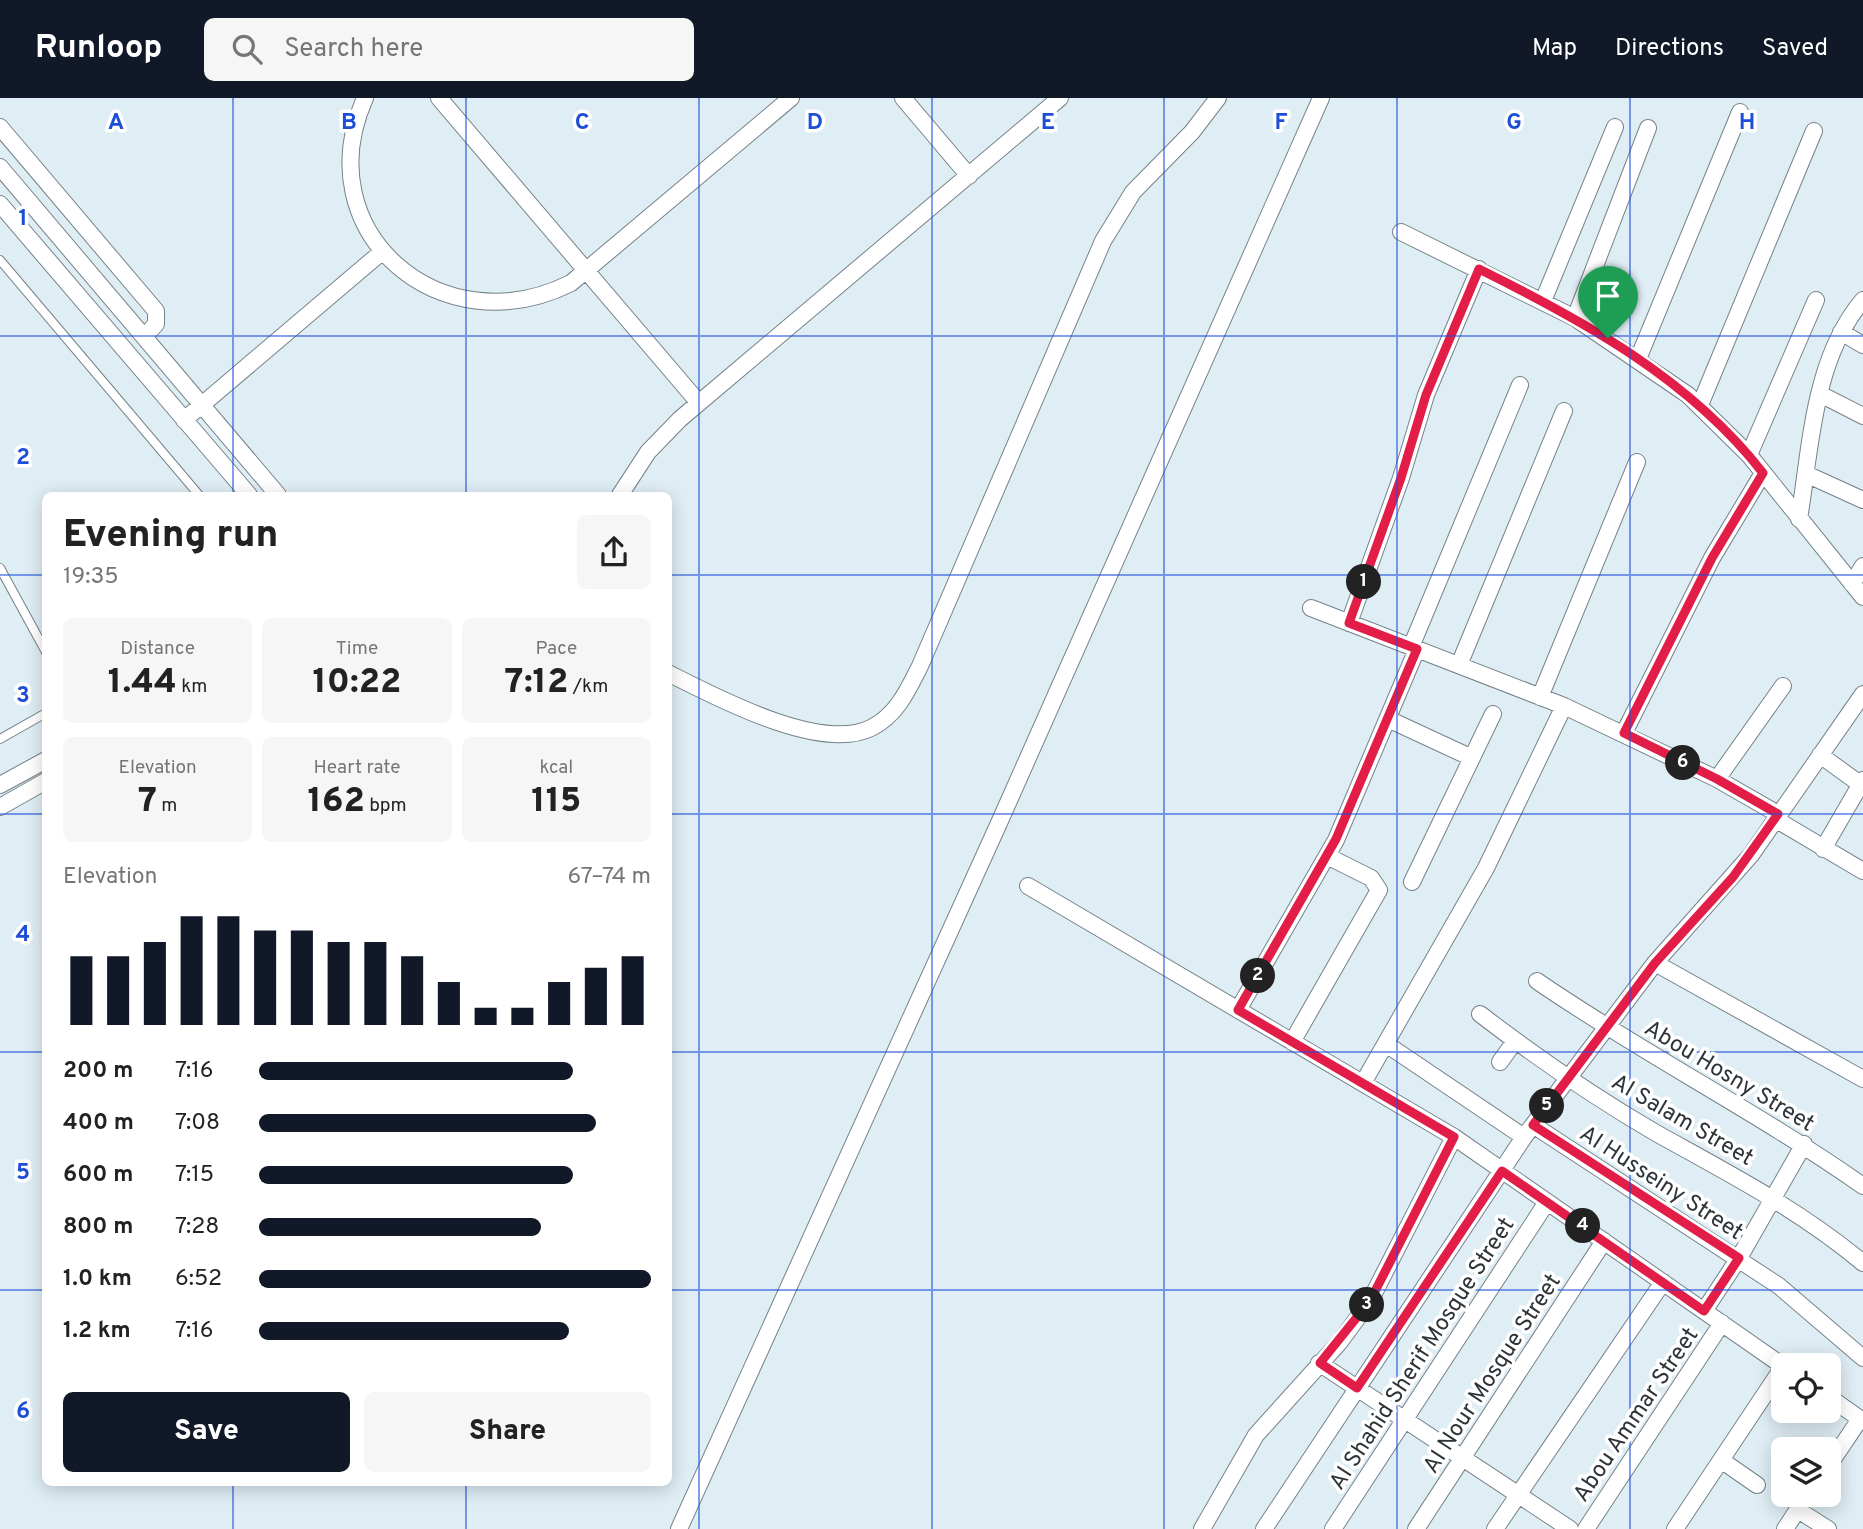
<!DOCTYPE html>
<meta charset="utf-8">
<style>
body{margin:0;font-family:Overpass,sans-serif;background:#f6f6f6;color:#222;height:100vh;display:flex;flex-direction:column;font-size:26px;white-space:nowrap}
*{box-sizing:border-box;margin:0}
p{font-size:23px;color:#767676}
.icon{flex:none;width:38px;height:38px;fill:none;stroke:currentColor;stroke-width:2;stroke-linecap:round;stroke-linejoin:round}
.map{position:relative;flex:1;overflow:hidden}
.drawer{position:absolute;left:42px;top:394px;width:630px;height:994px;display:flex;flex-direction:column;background:#fff;border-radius:10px;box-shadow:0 4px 18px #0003}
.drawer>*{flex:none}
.controls{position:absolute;left:1771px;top:1255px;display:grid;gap:14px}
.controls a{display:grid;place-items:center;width:70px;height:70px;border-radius:10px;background:#fff;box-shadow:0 4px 18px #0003;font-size:35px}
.pin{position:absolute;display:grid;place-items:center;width:60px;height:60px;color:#fff;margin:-72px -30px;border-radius:50% 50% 50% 0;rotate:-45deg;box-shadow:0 0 7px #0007}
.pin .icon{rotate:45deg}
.km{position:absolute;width:35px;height:35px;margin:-18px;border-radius:50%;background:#222;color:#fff;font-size:19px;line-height:35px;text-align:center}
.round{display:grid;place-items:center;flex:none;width:74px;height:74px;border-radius:10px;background:#f6f6f6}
.overview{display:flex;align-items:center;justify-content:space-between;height:119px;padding:0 21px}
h1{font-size:38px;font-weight:800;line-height:52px}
.metrics{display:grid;grid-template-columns:repeat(3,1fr);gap:10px;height:119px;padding:7px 21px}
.metrics div{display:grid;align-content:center;border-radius:10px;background:#f6f6f6;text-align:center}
.metrics b{font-size:35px;font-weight:800}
.metrics small{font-size:19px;font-weight:400}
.metrics p{font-size:19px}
.chart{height:196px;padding:14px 21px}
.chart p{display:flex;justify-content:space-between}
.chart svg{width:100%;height:126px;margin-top:7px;stroke:#111827;stroke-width:6}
.button{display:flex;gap:14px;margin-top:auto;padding:14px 21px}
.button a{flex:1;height:80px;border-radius:10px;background:#111827;color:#fff;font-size:28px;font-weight:800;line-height:80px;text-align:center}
.button a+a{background:#f6f6f6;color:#222}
ul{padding:0 21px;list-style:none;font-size:23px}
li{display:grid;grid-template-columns:112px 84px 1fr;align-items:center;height:52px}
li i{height:18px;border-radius:9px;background:#111827}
header{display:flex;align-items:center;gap:42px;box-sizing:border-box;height:98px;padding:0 35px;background:#111827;color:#fff}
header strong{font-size:33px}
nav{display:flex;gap:38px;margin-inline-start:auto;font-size:24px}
.search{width:490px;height:63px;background:#f6f6f6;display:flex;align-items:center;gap:18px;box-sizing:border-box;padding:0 24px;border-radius:10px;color:#767676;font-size:26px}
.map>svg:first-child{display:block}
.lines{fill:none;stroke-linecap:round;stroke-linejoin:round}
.service-casing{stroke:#768289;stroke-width:10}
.minor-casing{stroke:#768289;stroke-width:18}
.service{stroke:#fff;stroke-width:8}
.minor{stroke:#fff;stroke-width:16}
.route-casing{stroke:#fff;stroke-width:14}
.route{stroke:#e11d48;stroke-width:9}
.grid{fill:none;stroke:#1d4ed8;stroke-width:2;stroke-opacity:0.55}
.labels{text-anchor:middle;stroke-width:7;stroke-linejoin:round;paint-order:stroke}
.street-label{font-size:23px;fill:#2e3437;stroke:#fff}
.grid-label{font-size:23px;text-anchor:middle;font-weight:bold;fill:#1d4ed8;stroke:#fff;stroke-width:7;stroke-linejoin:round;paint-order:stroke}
</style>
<header>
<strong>Runloop</strong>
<div class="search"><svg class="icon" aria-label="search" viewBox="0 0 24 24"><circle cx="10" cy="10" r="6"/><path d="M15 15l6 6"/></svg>Search here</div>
<nav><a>Map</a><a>Directions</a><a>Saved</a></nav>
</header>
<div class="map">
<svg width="1863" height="1431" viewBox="0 0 1863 1431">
<rect width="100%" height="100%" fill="#dfedf5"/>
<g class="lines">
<g class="service-casing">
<path id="service" d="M0,162L199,397
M0,470L46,554
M0,641L46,615"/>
</g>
<g class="minor-casing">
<path id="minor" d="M365,0C305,135 442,250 571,185L791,0
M439,0L699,305
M903,0L969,78
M0,29L156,213V226L144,239
M0,69L278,397
M0,106L249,397
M1401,134L1575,220L1688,297L1749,357L1863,499
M1543,203L1615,29
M1575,220L1648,30
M1841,234L1863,247
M1638,261L1740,14
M1820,296L1863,318
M1700,307L1814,33
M184,322L383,153
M1749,357L1816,202
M1806,376L1863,402
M620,397L648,354L680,321L1060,0
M1799,421C1811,348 1813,261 1863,202
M1852,486L1863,468
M1311,510L1564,608L1717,681L1778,716
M1349,525L1401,380L1426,297L1479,171
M1411,549L1520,287
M1459,567L1564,313
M668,575C716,599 820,655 871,630C897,617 908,592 920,568L1103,143L1133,94L1192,34L1218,0
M1540,599L1637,364
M1388,621L1472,660
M1624,635L1712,460L1763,375
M1820,657L1860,686
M1717,681L1783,588
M0,687L46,662
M0,709L46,683
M1775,721L1863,773
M1823,751L1863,682
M1412,784L1493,616
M1028,788L1454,1039L1783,1268
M1655,865L1863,981
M1537,883C1643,956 1758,1014 1863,1088
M1238,912L1336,742L1417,551
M1480,916C1536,959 1596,1000 1656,1035C1728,1075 1800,1112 1863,1165
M1292,944L1379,792L1371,780L1327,758
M1386,946L1524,1039
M1500,964L1515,943
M1363,985L1486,770L1564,608
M1533,1027L1779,1188L1863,1260
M1704,1213L1739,1160L1804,1046
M1319,1265L1570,1431
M1829,1299L1863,1323
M1721,1362L1757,1387
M1829,1367L1860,1321
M1798,1412L1828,1431
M679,1431L999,725L1321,0
M1202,1431L1256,1337L1339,1245L1370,1203L1454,1039
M1264,1431L1524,1039L1655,865L1751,757L1863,596
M1333,1431L1547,1104
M1416,1431L1604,1143
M1495,1431L1663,1184
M1586,1431L1722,1225
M1675,1431L1783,1269
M1785,1431L1808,1396"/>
</g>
<use href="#service" class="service"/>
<use href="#minor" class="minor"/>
</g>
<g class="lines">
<g class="route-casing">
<path id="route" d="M1479,171C1584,223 1690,281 1763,375L1712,460L1624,635L1717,681L1778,716L1733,779L1655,865L1533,1027L1739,1160L1704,1213L1502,1073L1357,1290L1320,1265L1370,1203L1454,1039L1238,912L1336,741L1417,551L1349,525L1401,380L1426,297Z"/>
</g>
<use href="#route" class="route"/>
</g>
<path class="grid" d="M233,0V397M466,0V397M699,0V1431M932,0V1431M1164,0V1431M1397,0V1431M1630,0V1431M0,238H1863M0,477H46M668,477H1863M0,716H46M668,716H1863M0,954H46M668,954H1863M0,1192H46M668,1192H1863M233,1384V1431M466,1384V1431"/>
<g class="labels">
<g class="street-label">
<text transform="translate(1730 977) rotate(31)" y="8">Abou Hosny Street</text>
<text transform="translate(1683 1021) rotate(30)" y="8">Al Salam Street</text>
<text transform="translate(1662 1084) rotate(33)" y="8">Al Husseiny Street</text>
<text transform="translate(1421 1255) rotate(-57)" y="8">Al Shahid Sherif Mosque Street</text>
<text transform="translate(1491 1275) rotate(-57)" y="8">Al Nour Mosque Street</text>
<text transform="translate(1635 1316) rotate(-56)" y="8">Abou Ammar Street</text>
</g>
</g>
<g class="grid-label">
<text x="116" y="31">A</text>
<text x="349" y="31">B</text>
<text x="582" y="31">C</text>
<text x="815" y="31">D</text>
<text x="1048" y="31">E</text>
<text x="1281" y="31">F</text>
<text x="1514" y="31">G</text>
<text x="1747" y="31">H</text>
<text x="23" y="127">1</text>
<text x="23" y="366">2</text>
<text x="23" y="604">3</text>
<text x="23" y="843">4</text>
<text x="23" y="1081">5</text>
<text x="23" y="1320">6</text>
</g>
</svg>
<div class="controls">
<a><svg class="icon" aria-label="locate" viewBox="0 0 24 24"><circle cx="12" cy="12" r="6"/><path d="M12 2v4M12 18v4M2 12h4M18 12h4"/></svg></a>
<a><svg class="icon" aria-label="layers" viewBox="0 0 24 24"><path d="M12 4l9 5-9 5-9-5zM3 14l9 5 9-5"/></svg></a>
</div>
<div class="pin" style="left:1608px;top:240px;background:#1e9e55"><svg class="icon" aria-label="arrive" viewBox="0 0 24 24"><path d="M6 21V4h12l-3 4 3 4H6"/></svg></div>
<b class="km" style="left:1364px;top:484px">1</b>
<b class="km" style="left:1258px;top:878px">2</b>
<b class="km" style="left:1367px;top:1207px">3</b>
<b class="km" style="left:1583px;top:1128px">4</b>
<b class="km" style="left:1547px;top:1008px">5</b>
<b class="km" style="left:1683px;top:665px">6</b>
<section class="drawer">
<div class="overview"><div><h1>Evening run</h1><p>19:35</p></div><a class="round"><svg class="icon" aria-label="share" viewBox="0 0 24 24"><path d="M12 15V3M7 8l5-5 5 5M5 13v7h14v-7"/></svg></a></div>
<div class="metrics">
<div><p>Distance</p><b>1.44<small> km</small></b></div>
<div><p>Time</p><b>10:22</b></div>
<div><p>Pace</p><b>7:12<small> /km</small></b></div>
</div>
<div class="metrics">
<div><p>Elevation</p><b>7<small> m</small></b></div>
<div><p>Heart rate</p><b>162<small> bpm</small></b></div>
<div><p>kcal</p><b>115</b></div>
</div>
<div class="chart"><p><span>Elevation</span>67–74 m</p>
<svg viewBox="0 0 160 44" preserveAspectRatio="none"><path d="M5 44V20M15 44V20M25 44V15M35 44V6M45 44V6M55 44V11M65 44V11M75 44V15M85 44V15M95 44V20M105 44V29M115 44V38M125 44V38M135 44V29M145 44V24M155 44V20"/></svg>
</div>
<ul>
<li><b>200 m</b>7:16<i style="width:80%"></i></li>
<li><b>400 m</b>7:08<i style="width:86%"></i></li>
<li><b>600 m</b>7:15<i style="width:80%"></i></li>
<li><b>800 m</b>7:28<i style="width:72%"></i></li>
<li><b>1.0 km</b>6:52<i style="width:100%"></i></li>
<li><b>1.2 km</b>7:16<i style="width:79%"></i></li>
</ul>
<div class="button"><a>Save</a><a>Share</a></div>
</section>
</div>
